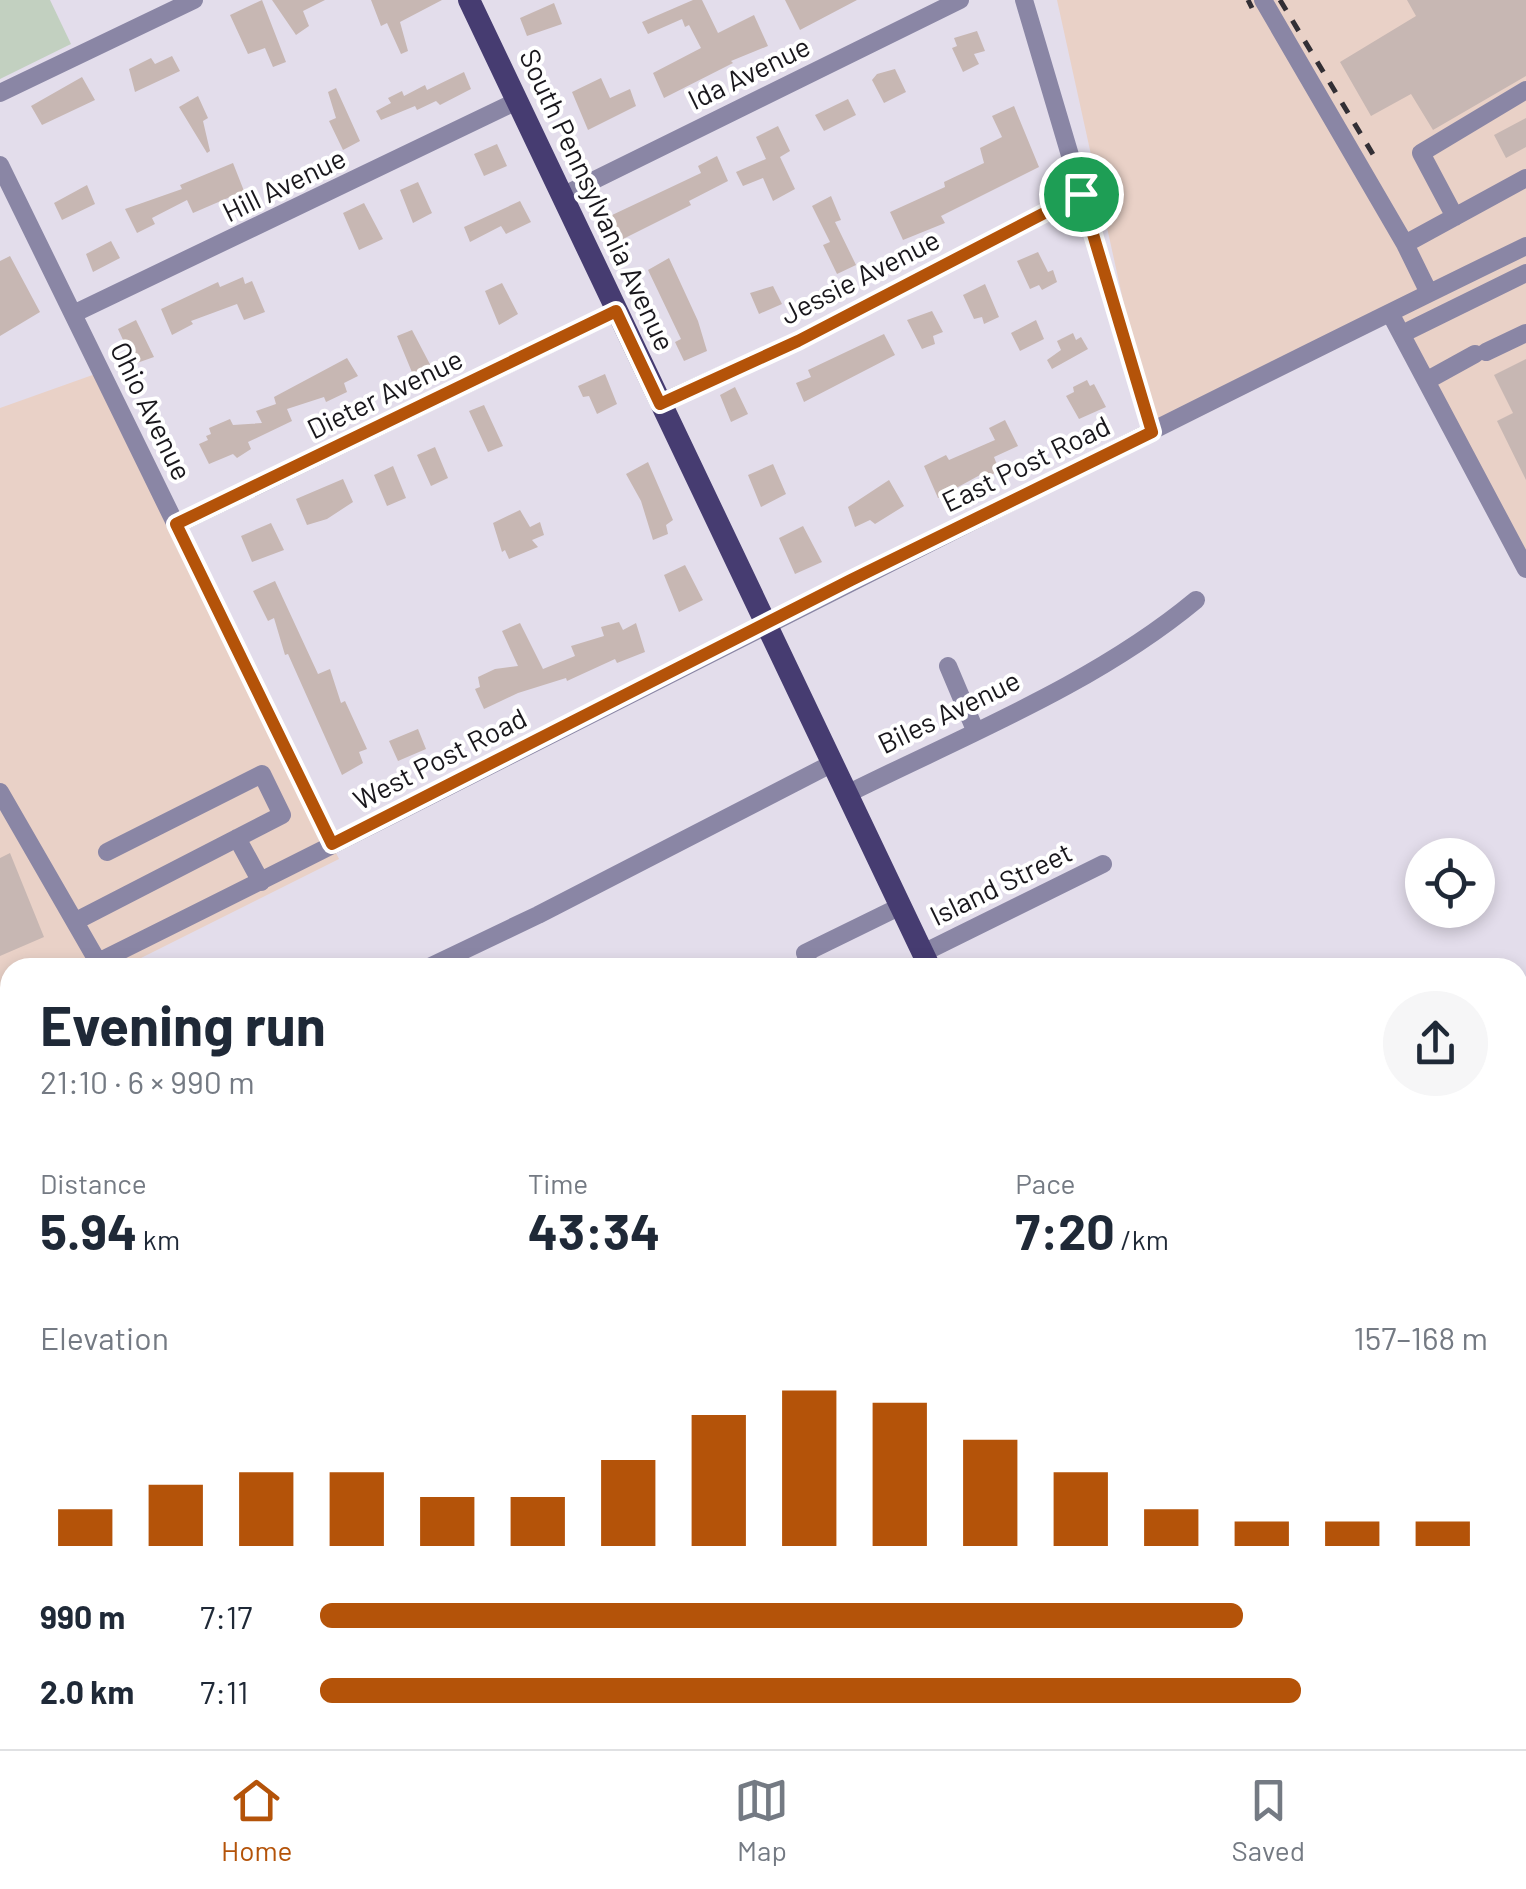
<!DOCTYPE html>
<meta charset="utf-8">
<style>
body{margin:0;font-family:Barlow,sans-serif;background:#f6f6f7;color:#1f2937;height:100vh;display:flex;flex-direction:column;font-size:38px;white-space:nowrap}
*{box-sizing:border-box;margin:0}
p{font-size:32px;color:#747a83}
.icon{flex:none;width:55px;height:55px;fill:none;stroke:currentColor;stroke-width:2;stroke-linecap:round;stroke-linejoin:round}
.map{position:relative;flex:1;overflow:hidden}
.sheet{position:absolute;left:0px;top:958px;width:1528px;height:792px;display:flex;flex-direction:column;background:#fff;border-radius:30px 30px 0 0;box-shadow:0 5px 15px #0003}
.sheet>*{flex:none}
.tools{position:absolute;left:1405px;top:838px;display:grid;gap:20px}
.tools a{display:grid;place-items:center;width:90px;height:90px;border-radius:50%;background:#fff;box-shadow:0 5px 15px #0003;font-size:50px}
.pin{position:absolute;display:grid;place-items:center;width:85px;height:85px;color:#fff;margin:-42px;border:5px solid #fff;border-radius:50%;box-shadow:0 2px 10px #0007}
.round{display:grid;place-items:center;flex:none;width:105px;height:105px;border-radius:52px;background:#f6f6f7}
.head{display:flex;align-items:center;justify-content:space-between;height:170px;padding:0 40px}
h1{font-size:55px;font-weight:700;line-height:75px}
.metrics{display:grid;grid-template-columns:repeat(3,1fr);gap:15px;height:170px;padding:10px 40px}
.metrics div{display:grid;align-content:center}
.metrics b{font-size:50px;font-weight:700}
.metrics small{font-size:28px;font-weight:400}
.metrics p{font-size:28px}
.chart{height:280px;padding:20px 40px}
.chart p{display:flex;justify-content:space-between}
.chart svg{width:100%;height:180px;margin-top:10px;stroke:#b45309;stroke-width:6}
ul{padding:0 40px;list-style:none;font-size:32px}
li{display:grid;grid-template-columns:160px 120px 1fr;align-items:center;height:75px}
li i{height:25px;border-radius:12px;background:#b45309}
.dock{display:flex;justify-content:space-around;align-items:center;height:140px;border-top:2px solid #e0e1e3;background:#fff;font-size:28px;color:#747a83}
.dock a{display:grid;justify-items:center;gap:5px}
.dock .active{color:#b45309}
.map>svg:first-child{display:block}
.industrial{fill:#e9d1c7}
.green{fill:#c2d0c0}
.building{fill:#c7b7b3}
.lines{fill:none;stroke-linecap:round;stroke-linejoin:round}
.minor{stroke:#8a86a5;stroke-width:18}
.major{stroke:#463c71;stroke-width:22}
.rail{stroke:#322f35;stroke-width:5;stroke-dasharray:12 12;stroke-linecap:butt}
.route-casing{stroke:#fff;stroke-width:20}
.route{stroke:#b45309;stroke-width:12}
.labels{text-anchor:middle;stroke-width:8;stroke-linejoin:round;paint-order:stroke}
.street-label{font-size:28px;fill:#19171c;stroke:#fff}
</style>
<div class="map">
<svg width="1526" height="1749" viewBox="0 0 1526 1749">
<rect width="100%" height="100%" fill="#e3ddeb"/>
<path class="industrial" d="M1057,0H1526V569L1390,313L1152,432Z
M101,372L339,859L123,967L10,968V1024L0,1029V408Z"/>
<path class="green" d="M0,0H50L71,44L0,79Z"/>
<path class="building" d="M262,0L286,62L273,67L265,48L248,54L230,15Z
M272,0H325L303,11L309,26L296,35Z
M371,0H442L400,22L408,51L401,54L387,23L381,26Z
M693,0H702L718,33L754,15L768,46L731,61L733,63L664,98L653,73L701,48L689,25L685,27L682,19L648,34L642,22Z
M785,0H857L800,30Z
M1407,0H1526V76L1433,130L1411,94L1371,116L1340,62L1416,16Z
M554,3L562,24L527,36L520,18Z
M977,31L985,51L974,54L979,64L963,72L952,48L957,46L954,38Z
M172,56L180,71L135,92L129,69L151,58L155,64Z
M895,69L906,92L884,103L872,80L877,74Z
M464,72L471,89L440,105L436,101L417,110L415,106L381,120L376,111L391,103L388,98L402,91L404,96L425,85L427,90Z
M82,77L95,100L42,125L31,106Z
M601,78L610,98L630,89L636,106L588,130L572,92Z
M336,88L360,141L343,150L329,121L336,118L328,92Z
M198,96L208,118L203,121L210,151L207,153L179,107Z
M848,99L856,115L824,131L815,115Z
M1014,106L1039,167L941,216L945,223L903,240L890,212L945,187L944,182L984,163L980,148L1002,137L992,116Z
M1526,118V147L1506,158L1494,135Z
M778,126L790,151L780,157L795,189L773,201L763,178L743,186L736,172L766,159L756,137Z
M497,144L507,166L484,176L474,154Z
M717,156L728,181L689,201L691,205L621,240L610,216L701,173L698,166Z
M233,163L244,191L193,213L187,200L152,218L155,224L137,233L125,209L182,189L180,185Z
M418,182L432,213L413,223L400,190Z
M87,185L95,204L62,220L54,203Z
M831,196L841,220L835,222L856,265L837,274L823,245L830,242L812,206Z
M520,201L531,222L506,234L501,226L470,242L464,227Z
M364,203L383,239L359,250L343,213Z
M111,241L120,258L93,272L86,254Z
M1038,252L1048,272L1053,270L1057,282L1042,290L1039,285L1030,289L1017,261Z
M10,256L40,312L0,336V261Z
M669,258L698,321L707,351L684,361L675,342L681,339L648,270Z
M243,277L245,284L252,281L265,312L244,320L237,304L191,321L193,324L172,335L161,309L218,282L220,287Z
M502,283L518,314L499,325L485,291Z
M985,284L999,317L984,324L982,317L974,319L963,295Z
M773,286L782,304L759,314L750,293Z
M932,311L943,332L933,336L935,344L922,349L907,320Z
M136,320L154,357L134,364L118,329Z
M1036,320L1044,339L1020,351L1011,333Z
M412,330L434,372L416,382L397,336Z
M1073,333L1076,340L1081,337L1088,349L1052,369L1047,360L1061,350L1057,341Z
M884,334L895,355L804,402L796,383L811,377L808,370Z
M347,358L358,376L344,383L347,392L326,402L324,397L287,409L292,421L248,442L251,449L237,458L233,454L209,464L199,444L208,440L206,436L211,434L209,428L230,419L233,425L262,423L256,411L276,404L274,397Z
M1526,359V480L1497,421L1513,413L1494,375Z
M605,374L617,404L597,414L589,396L583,397L578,386Z
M1087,380L1090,386L1094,384L1106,407L1079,419L1066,396L1074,392L1073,387Z
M735,387L748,414L731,422L720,395Z
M484,405L503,446L488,452L469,411Z
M1005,420L1018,446L994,457L999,470L983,481L980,475L938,498L924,466L946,455L949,460L995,440L989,428Z
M435,447L448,478L431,486L417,455Z
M648,462L673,520L666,525L668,534L653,540L641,501L626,474Z
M773,464L786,494L761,507L748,475Z
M393,466L406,498L387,506L374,475Z
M343,479L353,502L327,519L307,525L296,499Z
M889,480L904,506L875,524L870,520L855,527L848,507Z
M520,510L530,527L540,522L544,535L532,540L538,547L509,559L505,550L502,552L493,523Z
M271,523L284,550L252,562L241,536Z
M803,526L822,562L795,574L779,538Z
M685,565L703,600L679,612L664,575Z
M275,581L318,674L330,669L341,703L345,701L367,749L359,752L363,763L342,775L288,654L285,655L274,618L268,621L253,591Z
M619,622L623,630L636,623L645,652L617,663L615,659L567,681L566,678L518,693L484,709L475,689L480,687L478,677L495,669L518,666L502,631L520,623L543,669L575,656L571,646L604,636L601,627Z
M418,729L426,749L398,761L389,741Z
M10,853L44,937L0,956V858Z"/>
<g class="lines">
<path class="minor" d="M1024,0L1152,432
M1263,0L1405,244
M0,93L194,0
M0,165L332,844
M562,196L960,0
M1455,217L1421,153L1526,90
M1429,293L1405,244L1526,178
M1390,313L1526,569
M73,314L517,101
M1402,334L1526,273
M1486,352L1526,333
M1426,381L1475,354
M660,403L798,341L1081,194
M176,525L617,311
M948,666L975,730
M0,792L98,962
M847,794C963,736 1095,684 1196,600
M237,838L261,882
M76,921L282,815L262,774L107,852
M923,953L1103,864
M86,968C567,730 1043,481 1526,246
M427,968L538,915L833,763
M811,968L805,953L901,906
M0,1010L10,1005
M0,1702L10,1707
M93,1740L117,1749
M531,1740L550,1749
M1024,1749L1041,1740"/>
<path class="major" d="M469,0L930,968
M1307,1740L1311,1749"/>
<path class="rail" d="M1248,0L1252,8
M1280,0L1374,156
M0,1573L10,1577
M395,1740L413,1749"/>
</g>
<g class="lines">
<g class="route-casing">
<path id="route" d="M1081,194L1152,432L851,580L332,844L176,524L616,311L660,404L798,341Z"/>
</g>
<use href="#route" class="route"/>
</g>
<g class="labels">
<g class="street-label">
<text transform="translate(749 73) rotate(-26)" y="10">Ida Avenue</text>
<text transform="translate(284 185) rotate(-26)" y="10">Hill Avenue</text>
<text transform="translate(597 200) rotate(65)" y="10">South Pennsylvania Avenue</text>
<text transform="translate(860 277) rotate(-27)" y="10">Jessie Avenue</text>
<text transform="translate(385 394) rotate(-26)" y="10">Dieter Avenue</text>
<text transform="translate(151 411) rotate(64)" y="10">Ohio Avenue</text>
<text transform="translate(1026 464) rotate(-26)" y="10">East Post Road</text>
<text transform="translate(949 712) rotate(-26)" y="10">Biles Avenue</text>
<text transform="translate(440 759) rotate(-27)" y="10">West Post Road</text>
<text transform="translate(1001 884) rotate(-26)" y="10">Island Street</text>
</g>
</g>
</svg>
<div class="tools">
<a><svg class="icon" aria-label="locate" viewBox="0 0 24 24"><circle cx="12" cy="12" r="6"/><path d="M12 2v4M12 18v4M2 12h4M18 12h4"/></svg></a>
</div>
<div class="pin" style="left:1081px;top:194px;background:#1e9e55"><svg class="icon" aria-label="arrive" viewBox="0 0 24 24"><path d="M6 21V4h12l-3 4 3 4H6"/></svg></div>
<section class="sheet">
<div class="head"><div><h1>Evening run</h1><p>21:10 · 6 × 990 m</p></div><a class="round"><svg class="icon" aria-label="share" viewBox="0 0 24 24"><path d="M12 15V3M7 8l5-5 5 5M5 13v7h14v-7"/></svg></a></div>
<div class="metrics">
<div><p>Distance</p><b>5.94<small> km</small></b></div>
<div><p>Time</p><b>43:34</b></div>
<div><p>Pace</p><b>7:20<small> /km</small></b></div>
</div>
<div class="chart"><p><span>Elevation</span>157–168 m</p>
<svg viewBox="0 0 160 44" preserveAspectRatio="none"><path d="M5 44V35M15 44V29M25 44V26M35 44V26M45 44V32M55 44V32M65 44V23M75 44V12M85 44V6M95 44V9M105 44V18M115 44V26M125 44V35M135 44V38M145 44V38M155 44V38"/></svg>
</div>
<ul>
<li><b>990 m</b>7:17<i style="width:79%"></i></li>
<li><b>2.0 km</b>7:11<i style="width:84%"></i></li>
</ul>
</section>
</div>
<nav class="dock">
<a class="active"><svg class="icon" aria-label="home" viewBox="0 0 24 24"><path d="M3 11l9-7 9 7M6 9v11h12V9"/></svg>Home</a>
<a><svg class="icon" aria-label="map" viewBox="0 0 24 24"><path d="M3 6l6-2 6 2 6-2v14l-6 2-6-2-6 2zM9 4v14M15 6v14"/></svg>Map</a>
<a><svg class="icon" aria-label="saved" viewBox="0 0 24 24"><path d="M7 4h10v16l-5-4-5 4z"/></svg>Saved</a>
</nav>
